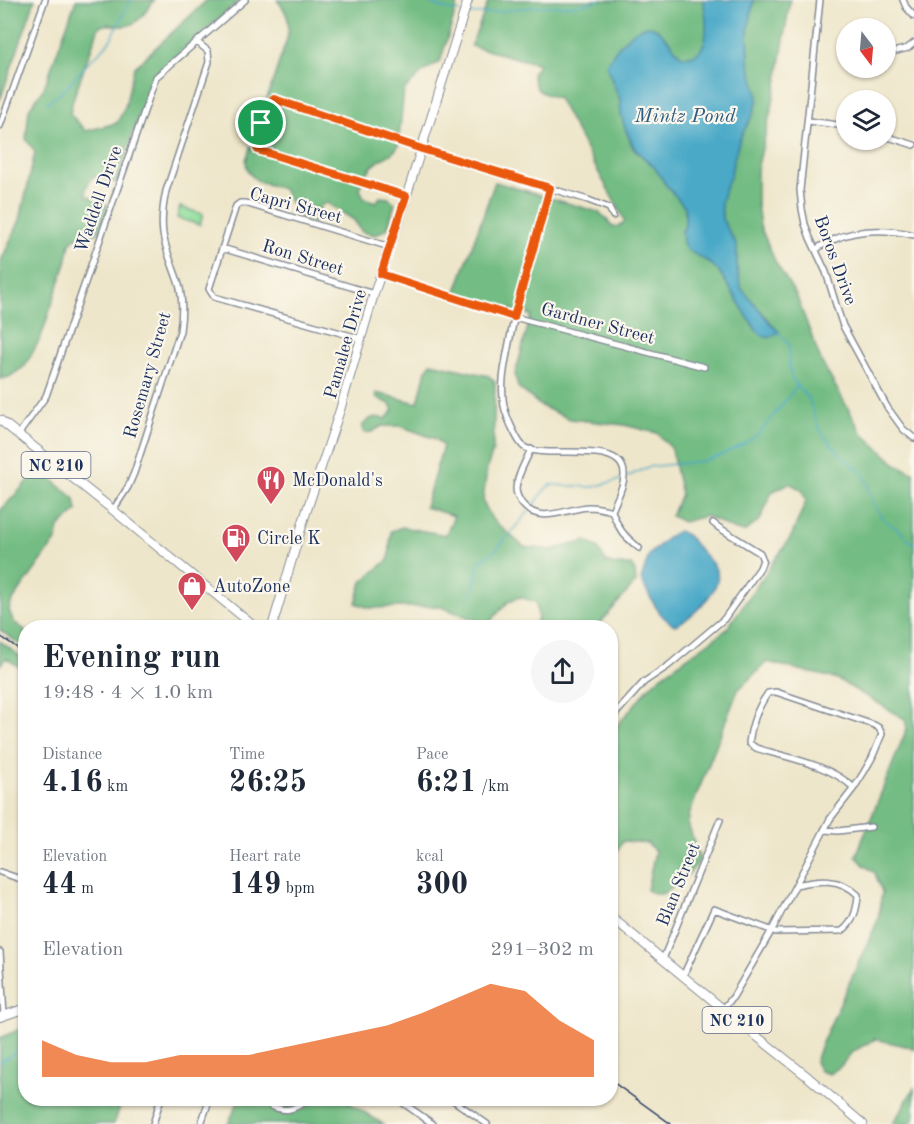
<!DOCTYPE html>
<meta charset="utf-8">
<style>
body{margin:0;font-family:"Old Standard TT",serif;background:#f6f6f7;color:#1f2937;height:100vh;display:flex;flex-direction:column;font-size:22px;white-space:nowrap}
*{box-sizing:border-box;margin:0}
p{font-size:20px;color:#747a83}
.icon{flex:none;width:33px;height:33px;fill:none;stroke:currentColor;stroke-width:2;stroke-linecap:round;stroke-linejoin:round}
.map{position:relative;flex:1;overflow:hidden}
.drawer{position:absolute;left:18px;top:620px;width:600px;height:486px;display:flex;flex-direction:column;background:#fff;border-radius:24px;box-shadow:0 2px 4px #0004}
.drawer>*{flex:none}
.needle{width:39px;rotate:164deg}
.tools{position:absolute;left:836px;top:18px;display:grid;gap:12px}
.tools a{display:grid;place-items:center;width:60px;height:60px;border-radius:50%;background:#fff;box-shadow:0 2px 4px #0004;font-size:30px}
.pin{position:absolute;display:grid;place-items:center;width:51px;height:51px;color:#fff;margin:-26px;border:3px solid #fff;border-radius:50%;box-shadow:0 2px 6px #0007}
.round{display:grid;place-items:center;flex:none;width:63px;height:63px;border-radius:32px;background:#f6f6f7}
.headline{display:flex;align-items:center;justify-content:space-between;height:102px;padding:0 24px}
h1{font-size:33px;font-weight:700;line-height:45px}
.stats{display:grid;grid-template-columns:repeat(3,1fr);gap:9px;height:102px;padding:6px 24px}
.stats div{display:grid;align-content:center}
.stats b{font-size:30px;font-weight:700}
.stats small{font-size:16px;font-weight:400}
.stats p{font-size:16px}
.chart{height:168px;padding:12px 24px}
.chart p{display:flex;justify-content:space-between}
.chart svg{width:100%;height:108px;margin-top:6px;fill:#ea580c;opacity:.7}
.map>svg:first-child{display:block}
.green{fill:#8fdd9b;stroke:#55867c;stroke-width:1.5}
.forest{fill:#73bc83;stroke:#477670;stroke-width:1.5}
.water{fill:#48a9c7;stroke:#326c92;stroke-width:1.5}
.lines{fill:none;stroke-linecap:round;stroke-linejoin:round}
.stream{stroke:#48a9c7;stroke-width:1.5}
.minor-casing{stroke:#848a94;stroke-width:8}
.primary-casing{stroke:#848a94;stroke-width:10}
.minor{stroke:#fff;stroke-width:5}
.primary{stroke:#fff;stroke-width:8}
.rail{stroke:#1b2f5e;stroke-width:1.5}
.route-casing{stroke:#fff;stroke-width:12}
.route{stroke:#ea580c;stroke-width:8}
.labels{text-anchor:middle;stroke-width:4.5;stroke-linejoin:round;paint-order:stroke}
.shield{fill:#fbf7ec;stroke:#5e6b89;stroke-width:1.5}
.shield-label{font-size:16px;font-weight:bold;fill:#1b2f5e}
.street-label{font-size:18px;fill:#1b2f5e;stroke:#fbf7ec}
.poi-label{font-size:18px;fill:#1b2f5e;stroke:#fbf7ec;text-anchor:start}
.water-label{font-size:20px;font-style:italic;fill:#2b5a83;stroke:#fbf7ec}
</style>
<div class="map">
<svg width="914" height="1124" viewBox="0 0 914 1124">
<rect width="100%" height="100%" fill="#fbf7ec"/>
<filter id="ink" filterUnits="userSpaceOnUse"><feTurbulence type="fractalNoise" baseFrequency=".0167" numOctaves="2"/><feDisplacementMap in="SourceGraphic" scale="12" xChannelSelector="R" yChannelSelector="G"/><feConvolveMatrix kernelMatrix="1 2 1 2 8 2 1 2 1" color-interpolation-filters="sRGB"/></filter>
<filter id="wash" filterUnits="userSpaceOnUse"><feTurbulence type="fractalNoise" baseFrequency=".008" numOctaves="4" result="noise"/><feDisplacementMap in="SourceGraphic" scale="24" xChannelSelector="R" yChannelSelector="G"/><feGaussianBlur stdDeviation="1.35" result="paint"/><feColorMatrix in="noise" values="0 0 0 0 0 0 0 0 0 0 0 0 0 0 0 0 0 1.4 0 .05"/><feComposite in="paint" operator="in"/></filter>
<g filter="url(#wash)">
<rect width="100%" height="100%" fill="#eee6ca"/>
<path class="green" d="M180,207L203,214L200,225L177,218Z"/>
<path class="forest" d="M0,0H35L0,100Z
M76,0H154C147,11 137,27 122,26C112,26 109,22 99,27L73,99L70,114L86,131L117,123L125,107L134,68L207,0H240L153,76L116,183L102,178L92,177L86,188V195C93,199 102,201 108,206L98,233L82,238H75L70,243L66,263L41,337L25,366L9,377L0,379V263L20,220L35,152L26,139L29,109L44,88Z
M277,0H459L440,62L424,71L404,90L398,146C391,157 388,154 379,161C369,167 363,178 360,189L364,198L376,202L380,197L389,198L395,203L388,228L375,235L362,232L354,220L327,203L321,205L314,223L298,217L283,189C266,184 246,182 246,160L287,39C290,22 289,14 277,0Z
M489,0H703C708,19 713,61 681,56L656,28L606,65L620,100L621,114L625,128L633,148L655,168L666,185L685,207V226L682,232L710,263L719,271L756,330L779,332L741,288L737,269V246L722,219L721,203L725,188L730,177L735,151L740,138L753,114L758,99L749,63L748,31L754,0H790L777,84L757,170V204L760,226L776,263L797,297L821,361L862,433L896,464L914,473V1049L910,1047L875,1039L852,1052L840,1067L829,1074L820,1071L815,1062L820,1047L878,920L882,892L875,873L864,865L856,856L907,728L905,719L837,679L767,662L738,690L690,812L688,824L700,860C696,868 670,892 661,894C656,895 651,892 647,890L655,851L647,843L623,841L611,860V804L617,793L618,786L613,780L611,781V733L650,686L661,676L726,630L791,537L806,501L802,490L789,483L772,492L760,520L744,532L733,529L706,516L683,522L671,516L681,494L676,472L672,449L657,433L624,425L570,419L541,406L518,387L515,375L531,315L455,294L495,182L598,212L606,218L612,227L619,226L625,221L558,98C540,92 536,94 532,74L539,64L471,46Z
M431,363L489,376L495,382L493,451L487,468L483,502L492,519L524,547L551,550L586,541L597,547L606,562L616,565H631L635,571L636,582L597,627H534L538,618L536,602L520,597L509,601L485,627L476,620L438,606L369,608L356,603L362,582L389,559L391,531L402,527L446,535L454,516L425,507L443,446L436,439L400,426H382L372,432L364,433L362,426C371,417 373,415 386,419L393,410L390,404L376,397V393L418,403L426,370Z
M42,471L75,499L77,511L59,527L57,539L11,603L9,611L14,622L25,630V648L0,630V511L30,479Z
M0,641L25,660V671L6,658L0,665Z
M25,1027L26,1098H120L122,1101L114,1124H0V1038Z
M914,1088V1118L910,1124H893Z
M240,1098H274L281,1101L303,1098H342L383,1124H228Z"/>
<path class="water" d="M703,0H754L748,31L749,63L757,91L758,99L753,114L740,138L736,151L730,177L725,188L721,203L722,219L737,246V269L741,288L771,324L779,332L769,338L763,336L756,330L719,271L710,263L686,249L683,243L682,232L685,226V207L666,185L655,168L634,148L625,128L621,114L620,100L606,65C613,52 638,18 655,28C665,33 673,47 681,56C713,61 707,19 703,0Z
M678,531C688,533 692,542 699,549C705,556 714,563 717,572C722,589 691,620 675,625C658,618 650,596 641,580L649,555L669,536Z"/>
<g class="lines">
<path class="stream" d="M422,0L445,9L461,12
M466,13C488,16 510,9 532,7C554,5 578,8 599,0
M47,103L64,90L91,60L104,48L111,39L131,0
M778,332L789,345V363L791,377L797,386L809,399L815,419L821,432L839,453L863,474L867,482L872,501L882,518L900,531L914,545
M627,477L648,467L703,461L722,455L744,444L758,434L767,424L797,386
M532,508L546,488L551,485L593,487L623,479
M468,599L474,587L478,565L480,560L489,555L497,549L529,511
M0,1062L26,1046"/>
</g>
</g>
<g filter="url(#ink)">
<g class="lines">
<g class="minor-casing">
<path id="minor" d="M820,0L800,190L802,209L805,224L810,238L826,272L837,308L843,326L887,407L903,429L914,438
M903,0L906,7L914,16
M897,51L908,48L914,43
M808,121L846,126
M0,126L45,0
M885,136L914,145
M550,188C536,240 519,291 509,343C505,364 500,385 504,406C506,415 510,424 514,432C516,436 520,444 524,447C545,461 626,437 624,476C624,487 616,500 612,511
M406,197L258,150L255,144C259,130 261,107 274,99L421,149L588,200L609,208L613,216
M222,248L374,294
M816,250C821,245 826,243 833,240C859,228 886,229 914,235
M381,274L514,317L704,367
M362,339L214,297L209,289L236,206L240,203H245L390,247
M18,435L46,396L156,77L245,0
M531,449C526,461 517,475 516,488C516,495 519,500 523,505C541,525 567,508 589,507C597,507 605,509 612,511
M113,510L128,487L134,473L180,331C182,317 183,303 180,288C175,270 166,253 163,234C161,219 163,205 166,191L209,62L208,51L197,42
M612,511C619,530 623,535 639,548
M610,720L644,682L668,666L724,619L760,568L763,560L760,553L718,527L713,523
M824,830L838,831L871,827
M0,872L26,881
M0,952L4,1015
M663,959L720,820
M683,976L714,909L776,932L842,931C854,922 857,909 858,895C840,877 818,880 796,885
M723,1009L733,997L772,930L830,819L854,788L864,772L872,758L882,734L879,728L874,725L776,692L768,693C758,707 751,726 749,743L756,748C788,758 829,764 854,788
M266,1098L271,1106C287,1113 293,1109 308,1101L309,1098
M396,1098L433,1124
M450,1098L487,1124
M153,1124L161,1098
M201,1124L210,1098"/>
</g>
<g class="primary-casing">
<path id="primary" d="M0,420L113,510L255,627
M272,627L304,519L340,410L374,294L399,220L468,0
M610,916L745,1027L808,1077L863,1124
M0,1017L26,1008"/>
</g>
<use href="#minor" class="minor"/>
<use href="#primary" class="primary"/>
<path class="rail" d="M0,636L26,654
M610,1080L671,1124"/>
</g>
</g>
<g class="lines" filter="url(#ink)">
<g class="route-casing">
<path id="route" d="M274,99L422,149L550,188L514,317L381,274L406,196L258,150L255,144C259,130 261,107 274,99Z"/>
</g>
<use href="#route" class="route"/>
</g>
<defs>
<g id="restaurant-pin" transform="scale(1.5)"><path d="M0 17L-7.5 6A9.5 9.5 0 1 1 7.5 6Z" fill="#d1495b" stroke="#fbf7ec"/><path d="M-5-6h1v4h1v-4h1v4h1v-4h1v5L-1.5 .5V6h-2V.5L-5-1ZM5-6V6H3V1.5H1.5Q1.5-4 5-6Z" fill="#fff"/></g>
<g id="fuel-pin" transform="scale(1.5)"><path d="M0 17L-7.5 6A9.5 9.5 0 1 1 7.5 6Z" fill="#d1495b" stroke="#fbf7ec"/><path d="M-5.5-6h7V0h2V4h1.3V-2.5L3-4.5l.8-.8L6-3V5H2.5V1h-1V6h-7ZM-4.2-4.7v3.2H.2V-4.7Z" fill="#fff"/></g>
<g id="shop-pin" transform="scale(1.5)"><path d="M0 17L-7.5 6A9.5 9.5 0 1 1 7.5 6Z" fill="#d1495b" stroke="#fbf7ec"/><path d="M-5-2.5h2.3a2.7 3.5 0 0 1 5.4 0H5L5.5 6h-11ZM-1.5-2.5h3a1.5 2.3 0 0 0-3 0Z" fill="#fff"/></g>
</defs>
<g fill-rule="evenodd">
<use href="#restaurant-pin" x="271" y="480"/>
<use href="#fuel-pin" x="236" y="538"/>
<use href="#shop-pin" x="192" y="586"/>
</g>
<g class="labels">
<g class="shield">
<rect x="21.5" y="452" width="69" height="26" rx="4.5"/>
<rect x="702.5" y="1007" width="69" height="26" rx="4.5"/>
</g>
<g class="shield-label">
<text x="56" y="471">NC 210</text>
<text x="737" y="1026">NC 210</text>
</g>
<g class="street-label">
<text transform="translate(98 199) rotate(-71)" y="6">Waddell Drive</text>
<text transform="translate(296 205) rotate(15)" y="6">Capri Street</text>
<text transform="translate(303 257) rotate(17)" y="6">Ron Street</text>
<text transform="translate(836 260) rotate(70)" y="6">Boros Drive</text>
<text transform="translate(598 323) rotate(15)" y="6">Gardner Street</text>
<text transform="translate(345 344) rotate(-74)" y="6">Pamalee Drive</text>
<text transform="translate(147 375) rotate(-74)" y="6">Rosemary Street</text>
<text transform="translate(678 884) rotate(-68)" y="6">Blan Street</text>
</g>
<g class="poi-label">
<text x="292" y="486">McDonald's</text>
<text x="257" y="544">Circle K</text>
<text x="213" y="592">AutoZone</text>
</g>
<g class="water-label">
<text x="685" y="122">Mintz Pond</text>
</g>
</g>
</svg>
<div class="tools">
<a><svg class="needle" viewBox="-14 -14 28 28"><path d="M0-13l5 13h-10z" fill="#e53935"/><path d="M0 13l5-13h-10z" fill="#747a83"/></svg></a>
<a><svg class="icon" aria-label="layers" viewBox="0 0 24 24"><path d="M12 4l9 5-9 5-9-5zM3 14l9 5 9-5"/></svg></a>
</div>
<div class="pin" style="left:261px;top:123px;background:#1e9e55"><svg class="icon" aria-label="arrive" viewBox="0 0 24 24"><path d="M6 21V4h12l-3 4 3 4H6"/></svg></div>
<section class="drawer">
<div class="headline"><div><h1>Evening run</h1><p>19:48 · 4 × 1.0 km</p></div><a class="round"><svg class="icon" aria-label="share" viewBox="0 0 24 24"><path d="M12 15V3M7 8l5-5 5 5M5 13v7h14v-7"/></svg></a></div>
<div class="stats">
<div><p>Distance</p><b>4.16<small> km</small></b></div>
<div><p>Time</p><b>26:25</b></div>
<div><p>Pace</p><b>6:21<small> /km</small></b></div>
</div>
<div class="stats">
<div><p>Elevation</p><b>44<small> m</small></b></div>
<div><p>Heart rate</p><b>149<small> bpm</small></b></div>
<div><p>kcal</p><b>300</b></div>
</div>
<div class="chart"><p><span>Elevation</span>291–302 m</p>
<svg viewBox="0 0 160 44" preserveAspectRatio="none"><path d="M0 44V29L10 35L20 38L30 38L40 35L50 35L60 35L70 32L80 29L90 26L100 23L110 18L120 12L130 6L140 9L150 21L160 29V44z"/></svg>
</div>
</section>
</div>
